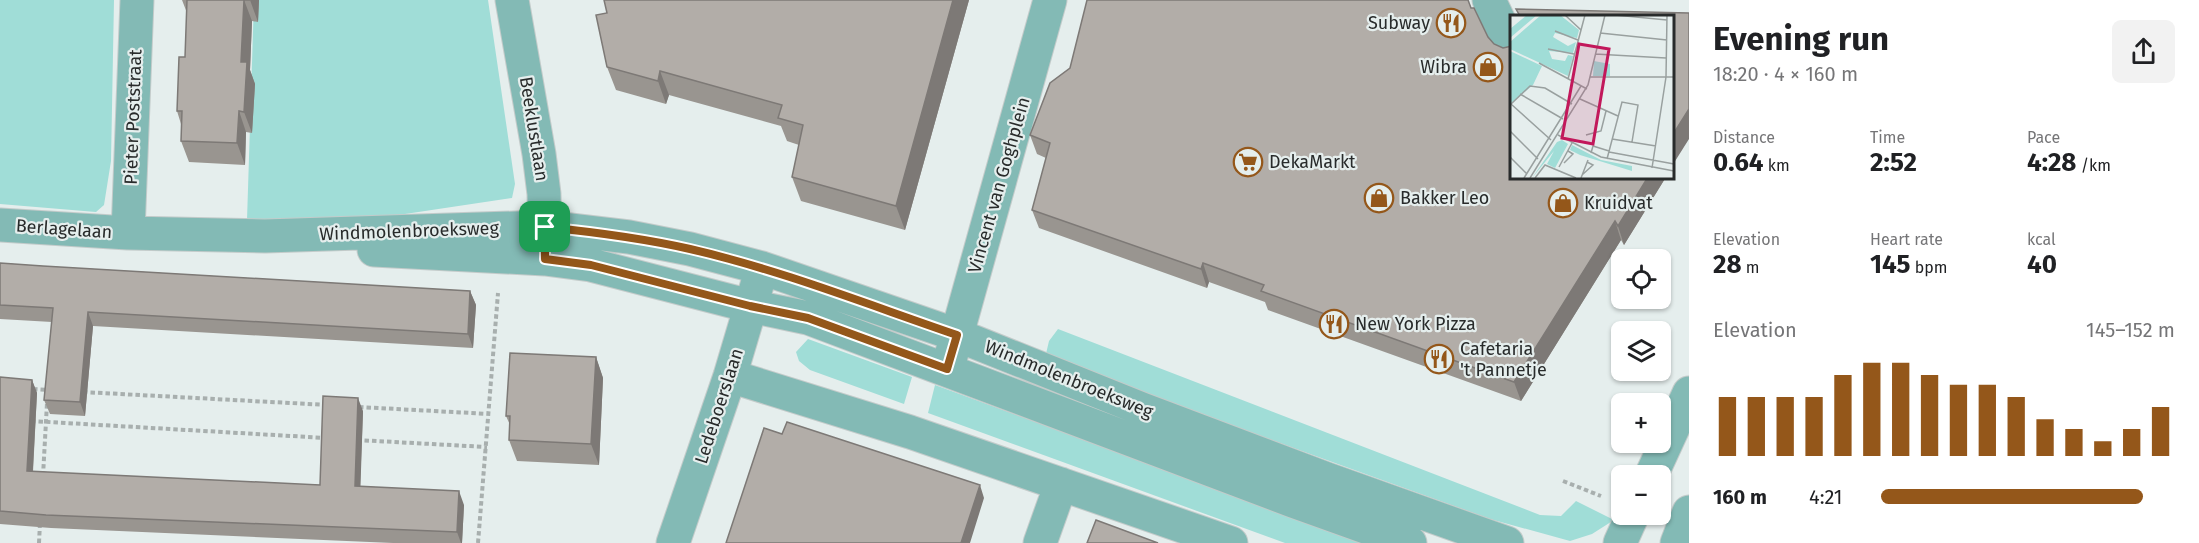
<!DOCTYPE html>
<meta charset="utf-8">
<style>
body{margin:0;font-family:"Fira Sans",sans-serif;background:#f2f2f2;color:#202124;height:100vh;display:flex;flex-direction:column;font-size:22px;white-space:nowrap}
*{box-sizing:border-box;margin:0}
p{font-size:20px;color:#757577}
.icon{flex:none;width:33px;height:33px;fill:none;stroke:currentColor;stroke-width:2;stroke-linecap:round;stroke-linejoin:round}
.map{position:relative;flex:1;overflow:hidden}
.panel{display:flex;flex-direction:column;background:#fff;width:510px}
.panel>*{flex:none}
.controls{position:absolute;left:1611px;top:249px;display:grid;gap:12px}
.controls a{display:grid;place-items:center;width:60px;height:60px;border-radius:9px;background:#fff;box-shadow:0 2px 4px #0004;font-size:30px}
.pin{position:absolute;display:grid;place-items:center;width:51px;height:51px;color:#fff;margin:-26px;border-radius:12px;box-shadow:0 3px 9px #0006}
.round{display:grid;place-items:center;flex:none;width:63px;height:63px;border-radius:9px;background:#f2f2f2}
.headline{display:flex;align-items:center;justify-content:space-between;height:102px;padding:0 24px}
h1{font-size:33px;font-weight:700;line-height:45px}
.stats{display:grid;grid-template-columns:repeat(3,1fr);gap:9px;height:102px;padding:6px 24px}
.stats div{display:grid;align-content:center}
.stats b{font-size:26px;font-weight:700}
.stats small{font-size:16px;font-weight:400}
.stats p{font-size:16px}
.chart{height:168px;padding:12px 24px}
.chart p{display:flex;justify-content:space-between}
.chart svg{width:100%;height:108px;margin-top:6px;stroke:#94571a;stroke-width:6}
ul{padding:0 24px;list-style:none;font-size:20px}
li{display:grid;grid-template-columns:96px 72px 1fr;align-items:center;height:45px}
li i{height:15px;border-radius:8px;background:#94571a}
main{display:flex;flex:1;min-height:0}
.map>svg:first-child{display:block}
.green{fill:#a0ddd7}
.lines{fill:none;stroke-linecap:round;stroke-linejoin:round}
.minor-casing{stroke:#c3cbca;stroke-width:35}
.path{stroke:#a8afae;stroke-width:4;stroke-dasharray:4.5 3;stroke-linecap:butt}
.minor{stroke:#83bab5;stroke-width:33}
.wall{fill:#999590}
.shaded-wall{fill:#7d7976}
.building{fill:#b2ada8;stroke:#7d7976;stroke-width:1.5}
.route-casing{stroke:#fff;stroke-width:12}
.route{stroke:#94571a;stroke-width:8}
.labels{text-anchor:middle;stroke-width:4.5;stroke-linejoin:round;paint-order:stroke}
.poi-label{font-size:18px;fill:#282b2b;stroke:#e5eeed;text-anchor:start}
.street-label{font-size:18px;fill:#282b2b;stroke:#e5eeed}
.inset-road{fill:none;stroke:#99a09f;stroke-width:1.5}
.view{fill:#c2185b;fill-opacity:0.15;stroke:#c2185b;stroke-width:3}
.inset-edge{fill:none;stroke:#282b2b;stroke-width:3}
</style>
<main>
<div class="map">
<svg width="1689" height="543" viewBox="0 0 1689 543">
<rect width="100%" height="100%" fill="#e5eeed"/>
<path class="green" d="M0,0H114L111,161L104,205L96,212L0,204Z
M254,0H488L515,184L512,198L325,226L247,220Z
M1058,329L1540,515L1561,516L1576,501L1614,520L1592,534L1570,541L1490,519L1045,358L1049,341Z
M808,339L912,377L904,404L810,370L799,361L796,352Z
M935,385L1366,543H1285L928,413Z"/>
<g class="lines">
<g class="minor-casing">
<path id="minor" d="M512,0L539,154L544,194L545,250
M1489,0L1512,48
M0,225L128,233L265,236L545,227L629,237L690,249L762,268L957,335L1142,409L1327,479L1507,543
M128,233L137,0
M374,250L545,259L591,265L750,306L808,318L1293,501L1410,543
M951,356L1050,0
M730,376L910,432L1231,543
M1651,476L1689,393
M673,543L730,376L757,285
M1040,543L1061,484
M1620,543L1633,514
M1677,543L1689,512"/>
</g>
<path class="path" d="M33,389L49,390
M83,392L328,405
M359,407L490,414
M31,421L326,438
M357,440L487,447
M43,476L47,403
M1563,481L1601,496
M39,543L40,523
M478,543L498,293"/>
<use href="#minor" class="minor"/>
</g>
<path class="wall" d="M182,0H259L258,22L252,21L250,70L255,84L252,133L246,132L245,165L189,162L181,141V124L177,111L185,57L187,13Z
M969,0L905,230L801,201L792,177L799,145L787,141L781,126L669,95L666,104L616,90L607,67Z
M1070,68L1512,177H1666L1624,245L1621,240L1521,401L1268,310L1265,302L1209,282L1207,288L1039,228L1032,210L1046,158L1037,154L1030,135Z
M0,263L43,266L470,291L476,305L473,348L93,326L85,416L50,414L44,400L52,322L0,319Z
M596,357L603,378L599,465L517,461L509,440L510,425L506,416Z
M0,377L32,380L37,393L33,472L320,485L363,411L360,487L464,505L462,543H393L51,528L0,524Z"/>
<path class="shaded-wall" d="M244,0L252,21L250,70L255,84L252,133L244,112L241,62Z
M250,0H259L258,22Z
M953,0H969L905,230L896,206Z
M660,71L669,95L666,104L658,81Z
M1689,109V139L1672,166V136Z
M239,111L246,132L245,165L237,143Z
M1648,177H1666L1624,245L1618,226Z
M1615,221L1621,240L1521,401L1514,382Z
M1203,263L1209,282L1207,288L1201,269Z
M470,291L476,305L473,348L468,334Z
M88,312L93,326L85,416L80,402Z
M596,357L603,378L599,465L591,444Z
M32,380L37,393L32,485L27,471Z
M358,398L363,411L360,500L355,486Z
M980,485L984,498L970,543H961Z
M459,491L464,505L462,543H461L457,532Z"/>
<path class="building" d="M187,0H250H244L241,62H247L244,112L239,111L237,143L181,141L182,111H177L179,57H185Z
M604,0H953L896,206L792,177L803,125L778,118L782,105L660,71L658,81L607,67L596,15L607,13Z
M1087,0H1468L1471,8H1474L1488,37L1494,44L1503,48L1512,46V177H1648L1618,226L1615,221L1514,382L1261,291L1264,285L1203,263L1201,269L1032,210L1050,143L1030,135L1050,83L1070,68Z
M1516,9L1689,13V109L1672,136V16H1520Z
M0,263L43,266L470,291L468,334L88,312L80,402L44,400L53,308L0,305Z
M510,353L596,357L591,444L509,440L510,416H506Z
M0,377L32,380L27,471L320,485L323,396L358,398L355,486L459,491L457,532L46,515L0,511Z
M787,422L980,485L961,543H726L764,428L782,434Z
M1096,520L1158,543H1087Z"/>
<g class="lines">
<g class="route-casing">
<path id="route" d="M545,227C594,232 642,238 690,249C781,270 869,305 957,335L947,369L808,318L750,306L591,265L545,259Z"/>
</g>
<use href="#route" class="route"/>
</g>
<defs>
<g id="restaurant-ring" transform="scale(1.5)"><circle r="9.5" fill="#e5eeed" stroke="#94571a" stroke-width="1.5"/><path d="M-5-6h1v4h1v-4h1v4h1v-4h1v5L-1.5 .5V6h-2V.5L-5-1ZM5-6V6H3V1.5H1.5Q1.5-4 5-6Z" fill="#94571a"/></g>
<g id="shop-ring" transform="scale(1.5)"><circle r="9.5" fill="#e5eeed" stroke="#94571a" stroke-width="1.5"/><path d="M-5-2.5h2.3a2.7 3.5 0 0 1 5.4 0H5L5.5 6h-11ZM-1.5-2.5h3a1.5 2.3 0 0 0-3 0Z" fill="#94571a"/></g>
<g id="supermarket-ring" transform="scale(1.5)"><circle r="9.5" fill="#e5eeed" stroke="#94571a" stroke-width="1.5"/><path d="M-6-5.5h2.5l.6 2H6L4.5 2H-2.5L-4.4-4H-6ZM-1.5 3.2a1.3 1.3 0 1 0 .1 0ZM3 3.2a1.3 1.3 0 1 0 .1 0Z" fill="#94571a"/></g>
</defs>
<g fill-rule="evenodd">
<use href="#restaurant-ring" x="1451" y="23"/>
<use href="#shop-ring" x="1488" y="67"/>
<use href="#supermarket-ring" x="1248" y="162"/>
<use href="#shop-ring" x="1379" y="198"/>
<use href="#shop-ring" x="1563" y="203"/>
<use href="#restaurant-ring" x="1334" y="324"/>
<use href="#restaurant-ring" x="1439" y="359"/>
</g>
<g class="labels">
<g class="poi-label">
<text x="1430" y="29" text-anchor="end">Subway</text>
<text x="1467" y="73" text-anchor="end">Wibra</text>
<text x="1269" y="168">DekaMarkt</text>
<text x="1400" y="204">Bakker Leo</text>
<text x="1584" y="209">Kruidvat</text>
<text x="1355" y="330">New York Pizza</text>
<text x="1460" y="355">Cafetaria<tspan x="1460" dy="21">'t Pannetje</tspan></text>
</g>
<g class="street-label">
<text transform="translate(133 117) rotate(-88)" y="6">Pieter Poststraat</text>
<text transform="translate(534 129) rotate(81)" y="6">Beeklustlaan</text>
<text transform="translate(999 185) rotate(-74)" y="6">Vincent van Goghplein</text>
<text transform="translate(64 229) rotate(4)" y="6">Berlagelaan</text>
<text transform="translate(409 231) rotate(-2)" y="6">Windmolenbroeksweg</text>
<text transform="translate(1069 379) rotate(22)" y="6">Windmolenbroeksweg</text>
<text transform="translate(719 406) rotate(-72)" y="6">Ledeboerslaan</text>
</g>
</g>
<g transform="translate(1510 15)">
<rect width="164" height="164" fill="#e5eeed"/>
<path d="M17,0H27L0,23V14ZM31,0H50L69,15L67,23L45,18L43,22L58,31L66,27L63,38L39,36L42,44L55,46L58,40L63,41L58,61L0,34V27ZM0,36L32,51L23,70L0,89ZM84,46L100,49V61H83ZM52,125L58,129L45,153L37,149L44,136L22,163L47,127ZM62,130L91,145L122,151V156L70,140L60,135Z" fill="#a0ddd7"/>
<path class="inset-road" d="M55,0L71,15M105,0L157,5M45,16L68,25M90,18L157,25M38,34L64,39M85,39L156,43M29,48L77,74M80,62H164M58,64L75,0M10,79L53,104M70,84L108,101M1,89L41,125M0,90L20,71L35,73L62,89M0,116L28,144M48,120L91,142L164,156M76,120L91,116L96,96M102,124L146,131M99,137L164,149M81,138L83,131L99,136M0,142L17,159M97,144L112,87L128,90L122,127M54,148L63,139L58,136M49,152L62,128M142,153L156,62L157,0M72,160L83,150L77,147M14,163L71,71M20,163L78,70L95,0M25,163L35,150L66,163M71,163L78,145"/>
<path class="view" d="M69,29L99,34L83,129L52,123Z"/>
<rect width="164" height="164" class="inset-edge"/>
</g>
</svg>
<div class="controls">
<a><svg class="icon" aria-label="locate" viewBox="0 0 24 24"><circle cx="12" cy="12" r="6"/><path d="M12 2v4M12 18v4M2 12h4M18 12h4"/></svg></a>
<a><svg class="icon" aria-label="layers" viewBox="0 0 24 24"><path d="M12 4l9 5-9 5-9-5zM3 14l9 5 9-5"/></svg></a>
<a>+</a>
<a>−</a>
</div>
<div class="pin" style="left:545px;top:227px;background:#1e9e55"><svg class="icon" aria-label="arrive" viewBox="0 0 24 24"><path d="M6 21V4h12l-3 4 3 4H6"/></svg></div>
</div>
<section class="panel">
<div class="headline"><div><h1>Evening run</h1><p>18:20 · 4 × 160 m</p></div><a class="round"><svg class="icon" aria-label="share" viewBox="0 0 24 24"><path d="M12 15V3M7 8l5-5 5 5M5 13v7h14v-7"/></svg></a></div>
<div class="stats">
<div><p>Distance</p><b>0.64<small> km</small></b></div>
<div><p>Time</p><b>2:52</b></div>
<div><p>Pace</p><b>4:28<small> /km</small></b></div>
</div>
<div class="stats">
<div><p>Elevation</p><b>28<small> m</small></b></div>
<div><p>Heart rate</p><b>145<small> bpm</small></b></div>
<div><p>kcal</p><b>40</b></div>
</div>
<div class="chart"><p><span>Elevation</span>145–152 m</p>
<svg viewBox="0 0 160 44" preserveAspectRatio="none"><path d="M5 44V20M15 44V20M25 44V20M35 44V20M45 44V11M55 44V6M65 44V6M75 44V11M85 44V15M95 44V15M105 44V20M115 44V29M125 44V33M135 44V38M145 44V33M155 44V24"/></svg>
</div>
<ul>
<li><b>160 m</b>4:21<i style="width:89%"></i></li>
</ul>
</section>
</main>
